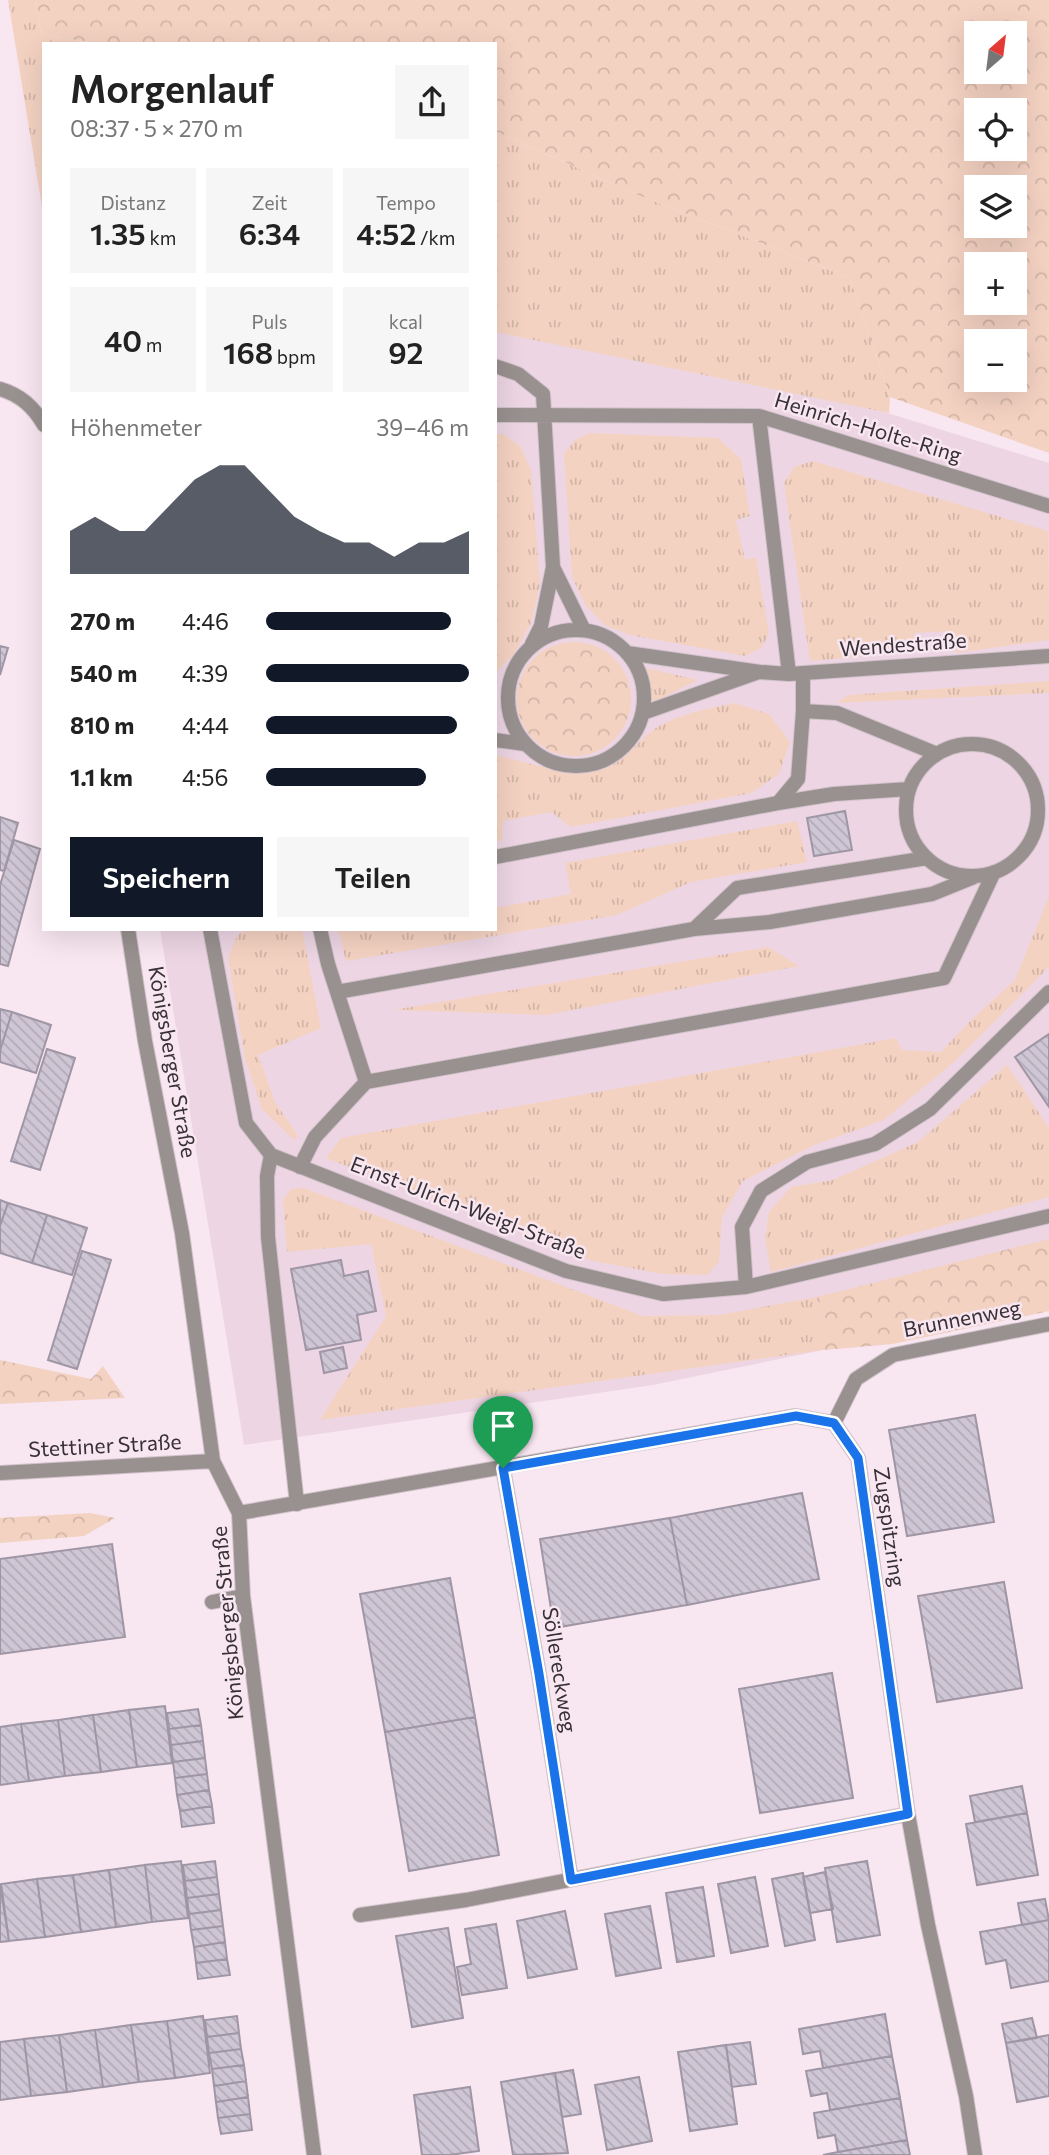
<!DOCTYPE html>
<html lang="de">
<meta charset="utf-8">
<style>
body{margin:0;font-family:Commissioner,sans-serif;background:#f6f6f6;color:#222;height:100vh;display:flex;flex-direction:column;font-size:26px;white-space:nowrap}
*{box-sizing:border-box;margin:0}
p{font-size:23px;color:#767676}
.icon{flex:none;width:38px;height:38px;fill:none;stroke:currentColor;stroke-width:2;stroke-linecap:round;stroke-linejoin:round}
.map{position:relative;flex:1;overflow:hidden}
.side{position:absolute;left:42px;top:42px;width:455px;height:889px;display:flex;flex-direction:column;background:#fff;border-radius:0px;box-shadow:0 7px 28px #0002}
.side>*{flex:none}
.needle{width:46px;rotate:28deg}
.fabs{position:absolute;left:964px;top:21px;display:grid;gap:14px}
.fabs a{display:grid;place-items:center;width:63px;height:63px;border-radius:0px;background:#fff;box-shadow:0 7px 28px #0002;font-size:35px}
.pin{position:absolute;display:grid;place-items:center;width:60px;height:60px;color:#fff;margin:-72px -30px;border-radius:50% 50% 50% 0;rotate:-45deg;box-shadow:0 0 7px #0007}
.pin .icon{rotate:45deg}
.round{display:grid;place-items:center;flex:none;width:74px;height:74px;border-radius:0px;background:#f6f6f6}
.overview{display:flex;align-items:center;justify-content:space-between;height:119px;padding:0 28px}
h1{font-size:38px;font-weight:600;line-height:52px}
.figures{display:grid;grid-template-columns:repeat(3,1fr);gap:10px;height:119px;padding:7px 28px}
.figures div{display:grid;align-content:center;border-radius:0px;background:#f6f6f6;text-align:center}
.figures b{font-size:30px;font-weight:600}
.figures small{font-size:19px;font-weight:400}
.figures p{font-size:19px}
.chart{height:196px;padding:14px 28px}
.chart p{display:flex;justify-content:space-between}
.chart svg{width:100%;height:126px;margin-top:7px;fill:#111827;opacity:.7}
.primary-button{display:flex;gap:14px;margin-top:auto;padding:14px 28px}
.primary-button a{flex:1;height:80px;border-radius:0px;background:#111827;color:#fff;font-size:28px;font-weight:600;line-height:80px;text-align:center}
.primary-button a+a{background:#f6f6f6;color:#222}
ul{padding:0 28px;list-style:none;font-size:23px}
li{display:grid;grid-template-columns:112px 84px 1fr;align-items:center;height:52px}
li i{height:18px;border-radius:9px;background:#111827}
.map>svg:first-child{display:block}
.built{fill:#edd5e3}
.grass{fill:url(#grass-tufts)}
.forest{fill:url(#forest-crowns);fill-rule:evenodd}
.building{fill:url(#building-back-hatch);stroke:#9f96a5;stroke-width:2}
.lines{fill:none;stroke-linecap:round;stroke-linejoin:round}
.service-casing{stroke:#d1c2ca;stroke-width:16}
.minor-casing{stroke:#d1c2ca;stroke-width:16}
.service{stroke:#999090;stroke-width:14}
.minor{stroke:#999090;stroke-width:14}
.route-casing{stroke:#fff;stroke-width:14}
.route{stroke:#1a73e8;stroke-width:9}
.labels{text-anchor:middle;stroke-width:5;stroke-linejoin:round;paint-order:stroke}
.street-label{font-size:21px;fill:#373034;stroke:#f8e6f0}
</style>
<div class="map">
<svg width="1049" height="2155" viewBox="0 0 1049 2155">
<defs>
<pattern id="grass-tufts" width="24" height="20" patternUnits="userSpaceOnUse" patternTransform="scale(1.75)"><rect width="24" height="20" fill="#f4d2c2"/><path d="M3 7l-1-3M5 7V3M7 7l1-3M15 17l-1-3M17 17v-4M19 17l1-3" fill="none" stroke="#d2b5a7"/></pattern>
<pattern id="forest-crowns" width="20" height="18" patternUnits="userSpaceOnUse" patternTransform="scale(1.75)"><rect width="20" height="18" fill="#f4d2c2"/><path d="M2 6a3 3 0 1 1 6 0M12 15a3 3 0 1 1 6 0" fill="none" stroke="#d2b5a7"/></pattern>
<pattern id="building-back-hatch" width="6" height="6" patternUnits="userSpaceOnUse" patternTransform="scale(1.75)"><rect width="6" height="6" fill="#cfc6d5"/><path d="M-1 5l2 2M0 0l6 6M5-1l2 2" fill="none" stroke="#b2aab7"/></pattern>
</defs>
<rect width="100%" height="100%" fill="#f8e6f0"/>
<path class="built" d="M495,331L778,379L1049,463V1311L892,1344L823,1350L653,1385L244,1445L160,929H495Z"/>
<path class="grass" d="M8,0H36L41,35L104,44H44V219Z
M495,131L638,195L850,278L890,397L889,413L495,332Z
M589,433L718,438L741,459L750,516L736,520L745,559L756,558L769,634L761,648L745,656L630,635L605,625L586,606L572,577L564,454L575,440Z
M495,434H503L520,446L531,470L540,584L531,623L514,654L495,674Z
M813,461L1048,531L1049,640L956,653L953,631L914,633V652L810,661L784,483L794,467Z
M646,668L698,680L650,704V685Z
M1049,681V693L837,703L848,695Z
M735,703L769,714L790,742L779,774L751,793L571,827L551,812L503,821L502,840L495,842V755C531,763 565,777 601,769C623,765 636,742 653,730C675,715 709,708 735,703Z
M797,821L807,862L691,882L617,915L346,961L338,929H495V908L571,894L565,863Z
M1049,896V967L954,1062L884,1120L812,1146L743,1181L722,1217L719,1262L707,1275L663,1274L593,1261L326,1158L341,1138L896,1038L902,1050L941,1052L971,1020L1015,980Z
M246,929H302L321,1028L258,1055L275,1102L298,1136L294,1140L262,1109L245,1058L228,958L237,936Z
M768,947L799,966L547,1015L393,1010Z
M1007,1065L1049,1128V1197L771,1272L765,1239L769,1212L791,1187L833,1180L918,1142Z
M304,1188L643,1316L719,1315L817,1297L823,1350L320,1420L386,1316L371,1244L287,1252L283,1200L291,1189Z"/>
<path class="forest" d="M36,0H1049V453L890,397L850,278L638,195L495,131V44H104L41,35ZM976,33H1015V72H976ZM976,110H1015V149H976ZM976,187H1015V226H976ZM976,264H1015V303H976ZM976,341H1015V380H976Z
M517 699a57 57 0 1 1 114 0a57 57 0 1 1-114 0Z
M1049,1239V1311L892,1344L823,1350L817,1297Z
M0,1360L91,1379L103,1366L125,1398L0,1404Z
M90,1513L115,1518L84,1536L0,1543V1518Z"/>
<path class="building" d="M0,646L8,648L0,675Z
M845,811L852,850L814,856L807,818Z
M0,817L18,823L4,871L0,870Z
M14,840L40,849L8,966L0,964V885Z
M0,1009L12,1012L0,1051Z
M12,1012L51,1025L36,1073L0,1062V1051Z
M1049,1034V1107L1015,1057Z
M47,1049L75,1058L40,1170L11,1161Z
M0,1200L8,1203L0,1226Z
M8,1203L47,1215L32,1263L0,1253V1226Z
M47,1215L87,1228L72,1275L32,1263Z
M82,1251L111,1260L77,1369L48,1360Z
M341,1260L344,1276L368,1271L376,1311L357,1315L361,1340L306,1350L291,1269Z
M343,1347L347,1368L324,1373L320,1352Z
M975,1415L994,1522L907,1536L889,1430Z
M802,1493L819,1579L687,1605L670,1518Z
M670,1518L687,1605L554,1628L540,1539Z
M112,1544L125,1637L0,1654V1559Z
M450,1578L475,1717L385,1732L360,1594Z
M1004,1582L1022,1688L937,1702L918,1596Z
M832,1673L853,1798L760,1813L739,1689Z
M165,1706L172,1763L137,1767L129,1710Z
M198,1709L201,1725L169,1729L167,1713Z
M129,1710L137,1767L101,1772L93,1715Z
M93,1715L101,1772L65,1776L58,1720Z
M475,1717L499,1855L409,1871L385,1732Z
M58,1720L65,1776L29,1781L21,1724Z
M21,1724L29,1781L0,1785V1727Z
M201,1725L203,1741L171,1745L169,1729Z
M203,1741L205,1758L173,1762L171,1745Z
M205,1758L207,1774L175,1778L173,1762Z
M207,1774L209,1790L177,1795L175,1778Z
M1022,1786L1027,1813L975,1822L970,1796Z
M209,1790L212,1806L180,1811L177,1795Z
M212,1806L214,1823L182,1827L180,1811Z
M1027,1813L1038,1875L977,1885L966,1824Z
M181,1861L188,1918L152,1922L145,1865Z
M215,1861L217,1877L185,1881L183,1865Z
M867,1861L880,1935L837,1942L825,1868Z
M145,1865L152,1922L116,1927L109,1870Z
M109,1870L116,1927L81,1932L73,1875Z
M825,1872L833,1909L810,1913L803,1877Z
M803,1873L815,1940L785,1946L772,1879Z
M73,1875L81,1932L45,1937L37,1879Z
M217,1877L219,1894L187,1898L185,1881Z
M755,1877L768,1946L731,1953L718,1884Z
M37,1879L45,1937L9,1941L1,1884Z
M0,1884L9,1941L0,1942Z
M703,1887L714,1956L677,1962L666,1893Z
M219,1894L221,1910L189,1914L187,1898Z
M1045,1899L1049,1920L1022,1925L1018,1903Z
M650,1906L661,1968L616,1976L605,1914Z
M221,1910L223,1926L191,1930L189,1914Z
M565,1911L577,1969L528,1978L517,1921Z
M1049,1920V1981L1011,1988L1006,1960L986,1964L980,1932Z
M496,1924L507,1988L462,1995L457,1967L471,1964L465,1929Z
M223,1926L225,1942L194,1947L191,1930Z
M448,1928L463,2018L412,2027L396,1936Z
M225,1942L227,1959L196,1963L194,1947Z
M227,1959L230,1975L198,1979L196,1963Z
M885,2014L892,2056L823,2068L820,2051L803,2054L799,2029Z
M203,2016L210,2073L175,2078L167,2021Z
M237,2016L239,2033L207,2037L205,2020Z
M1032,2018L1037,2038L1006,2043L1002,2024Z
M167,2021L175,2078L139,2082L131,2025Z
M131,2025L139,2082L103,2087L95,2030Z
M95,2030L103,2087L67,2092L59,2035Z
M239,2033L241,2049L209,2053L207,2037Z
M59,2035L67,2092L31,2096L24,2039Z
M1049,2035V2096L1017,2102L1006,2043Z
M24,2039L31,2096L0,2100V2042Z
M750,2042L756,2084L732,2087L726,2045Z
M726,2045L737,2124L690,2131L678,2052Z
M241,2049L244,2065L212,2069L209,2053Z
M892,2056L900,2098L830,2110L827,2093L811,2096L806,2071Z
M244,2065L246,2081L214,2086L212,2069Z
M573,2070L581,2114L562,2117L555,2073Z
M555,2073L568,2153L513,2155L501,2082Z
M639,2077L652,2141L607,2150L595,2085Z
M246,2081L248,2097L216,2102L214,2086Z
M470,2087L479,2151L449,2155H422L414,2095Z
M248,2097L250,2114L218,2118L216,2102Z
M900,2098L907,2140L838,2152L835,2135L818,2138L814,2113Z
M250,2114L252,2130L221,2134L218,2118Z
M907,2140L910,2155H823L838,2152Z"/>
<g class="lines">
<g class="service-casing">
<path id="service" d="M495,366L518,374L543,394L553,567L541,626L532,644
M495,415L759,416L1049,506
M759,416L789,674
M553,567L584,630
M508 698a68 68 0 1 1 136 0a68 68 0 1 1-136 0Z
M627,653L760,672L789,674L1049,656
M803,711L837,713L937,754
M643,713L759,672
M495,740L525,744
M906 810a66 66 0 1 1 132 0a66 66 0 1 1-132 0Z
M778,803L834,794L909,789
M495,857L778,803L798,779L803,711V673
M210,929L246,1123L271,1155L566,1271L663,1294L746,1287L1049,1216
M320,929L328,964L366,1082L944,978L994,872
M694,929L770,922L932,894L974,877
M337,992L694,929L737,888L927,858
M271,1155L267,1176L268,1237L297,1504
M300,1167L315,1137L366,1082
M746,1287L742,1227L761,1191L807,1162L875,1144L930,1109L1049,992
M834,1423L856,1379L893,1355L1049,1324
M212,1602L243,1596"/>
</g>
<g class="minor-casing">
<path id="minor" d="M0,389C20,395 33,406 44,425
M128,929L145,1041L182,1233L213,1461L239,1513L243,1596L314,2155
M503,1468L539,1674L571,1879
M0,1473L213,1461
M239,1513L796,1416L834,1423L858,1458L908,1814L928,1925L966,2096L975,2155
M360,1915L466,1900L908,1814"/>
</g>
<use href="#service" class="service"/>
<use href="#minor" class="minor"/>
</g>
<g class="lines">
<g class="route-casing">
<path id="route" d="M796,1416L834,1423L858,1458L908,1814L571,1880L539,1674L503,1468Z"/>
</g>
<use href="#route" class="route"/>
</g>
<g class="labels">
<g class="street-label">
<text transform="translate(868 428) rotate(17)" y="7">Heinrich-Holte-Ring</text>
<text transform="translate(903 645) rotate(-4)" y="7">Wendestraße</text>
<text transform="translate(172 1062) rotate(80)" y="7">Königsberger Straße</text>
<text transform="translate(468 1208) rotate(21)" y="7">Ernst-Ulrich-Weigl-Straße</text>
<text transform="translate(962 1319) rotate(-11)" y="7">Brunnenweg</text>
<text transform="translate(105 1446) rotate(-3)" y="7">Stettiner Straße</text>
<text transform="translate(889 1527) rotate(82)" y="7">Zugspitzring</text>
<text transform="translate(228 1623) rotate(-95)" y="7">Königsberger Straße</text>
<text transform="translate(559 1670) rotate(81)" y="7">Söllereckweg</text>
</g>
</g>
</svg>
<div class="fabs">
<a><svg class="needle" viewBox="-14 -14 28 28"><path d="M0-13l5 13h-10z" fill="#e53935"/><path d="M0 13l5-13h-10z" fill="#767676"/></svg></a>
<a><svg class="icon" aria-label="locate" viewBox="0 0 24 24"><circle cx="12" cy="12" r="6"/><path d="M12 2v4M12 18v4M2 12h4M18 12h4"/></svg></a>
<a><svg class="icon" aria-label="layers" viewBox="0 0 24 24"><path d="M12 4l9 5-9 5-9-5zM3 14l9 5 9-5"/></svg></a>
<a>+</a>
<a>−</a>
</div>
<div class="pin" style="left:503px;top:1468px;background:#1e9e55"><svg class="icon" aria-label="arrive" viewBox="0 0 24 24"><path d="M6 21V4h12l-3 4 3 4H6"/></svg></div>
<section class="side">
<div class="overview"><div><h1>Morgenlauf</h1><p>08:37 · 5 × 270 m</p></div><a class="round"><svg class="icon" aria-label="share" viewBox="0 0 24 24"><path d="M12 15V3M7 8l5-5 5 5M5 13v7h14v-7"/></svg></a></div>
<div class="figures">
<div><p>Distanz</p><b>1.35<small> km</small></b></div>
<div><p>Zeit</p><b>6:34</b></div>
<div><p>Tempo</p><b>4:52<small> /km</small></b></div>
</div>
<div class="figures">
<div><b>40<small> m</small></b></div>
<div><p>Puls</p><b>168<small> bpm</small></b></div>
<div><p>kcal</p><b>92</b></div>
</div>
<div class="chart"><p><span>Höhenmeter</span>39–46 m</p>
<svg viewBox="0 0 160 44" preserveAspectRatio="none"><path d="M0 44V29L10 24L20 29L30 29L40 20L50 11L60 6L70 6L80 15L90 24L100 29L110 33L120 33L130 38L140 33L150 33L160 29V44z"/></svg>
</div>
<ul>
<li><b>270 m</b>4:46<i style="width:91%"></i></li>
<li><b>540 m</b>4:39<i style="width:100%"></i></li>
<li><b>810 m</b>4:44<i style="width:94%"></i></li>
<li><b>1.1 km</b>4:56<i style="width:79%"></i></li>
</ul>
<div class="primary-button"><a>Speichern</a><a>Teilen</a></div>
</section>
</div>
